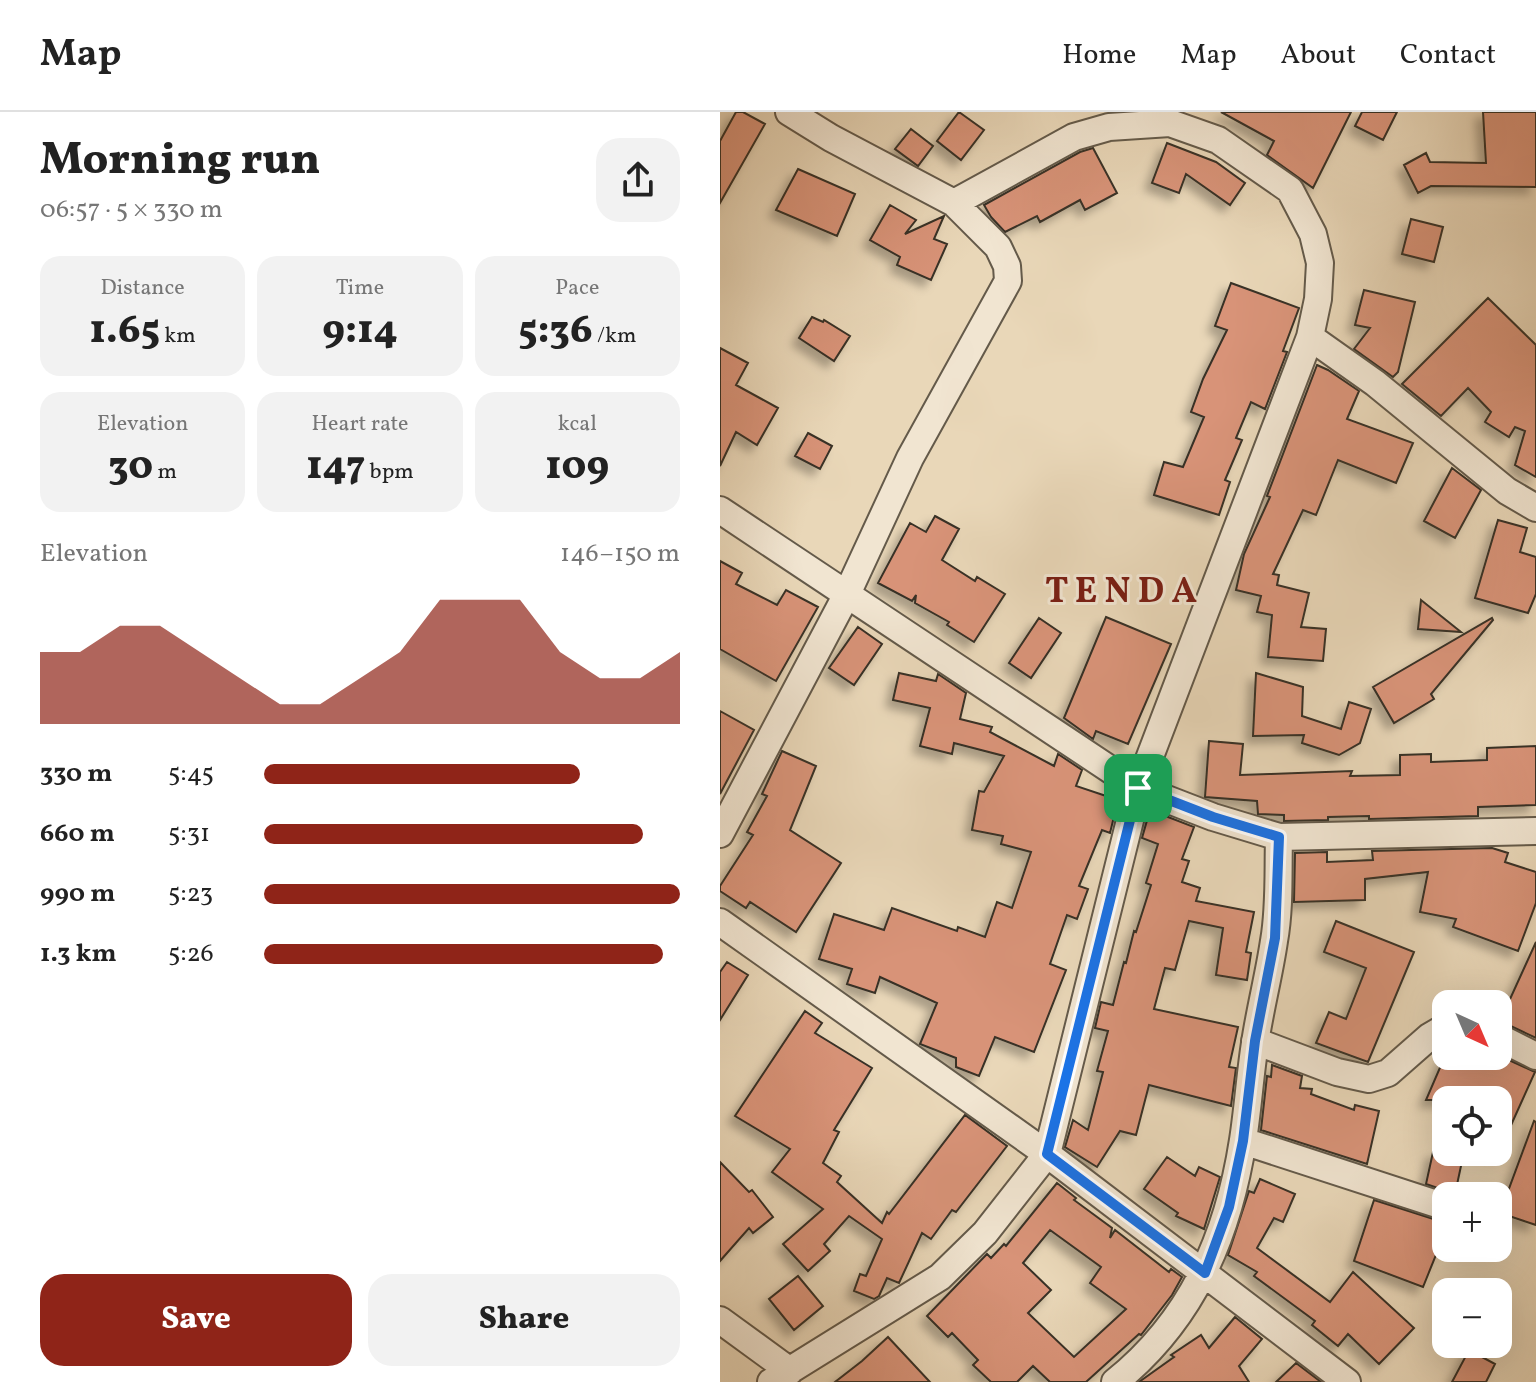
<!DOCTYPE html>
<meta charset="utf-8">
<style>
body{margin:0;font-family:Vollkorn,serif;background:#f2f2f2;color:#222;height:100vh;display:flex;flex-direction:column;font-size:30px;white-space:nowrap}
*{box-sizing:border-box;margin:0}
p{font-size:26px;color:#767676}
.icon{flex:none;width:44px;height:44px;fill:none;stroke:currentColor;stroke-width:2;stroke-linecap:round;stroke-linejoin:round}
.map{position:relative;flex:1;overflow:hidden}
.details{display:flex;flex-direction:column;background:#fff;width:720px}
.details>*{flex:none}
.needle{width:52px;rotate:136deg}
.buttons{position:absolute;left:712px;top:878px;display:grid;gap:16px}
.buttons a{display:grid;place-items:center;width:80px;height:80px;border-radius:16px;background:#fff;box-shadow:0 8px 32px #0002;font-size:40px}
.pin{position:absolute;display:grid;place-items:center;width:68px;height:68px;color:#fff;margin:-34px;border-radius:16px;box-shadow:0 4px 12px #0006}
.round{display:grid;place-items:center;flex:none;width:84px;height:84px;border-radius:24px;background:#f2f2f2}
.overview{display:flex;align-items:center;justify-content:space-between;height:136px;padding:0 40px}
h1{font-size:44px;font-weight:800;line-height:60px}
.metrics{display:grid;grid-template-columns:repeat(3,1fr);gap:12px;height:136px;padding:8px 40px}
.metrics div{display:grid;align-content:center;border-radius:20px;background:#f2f2f2;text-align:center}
.metrics b{font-size:40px;font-weight:800}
.metrics small{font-size:22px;font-weight:400}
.metrics p{font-size:22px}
.chart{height:224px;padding:16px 40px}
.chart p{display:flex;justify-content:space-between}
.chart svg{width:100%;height:144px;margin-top:8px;fill:#8f2418;opacity:.7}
.cta{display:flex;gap:16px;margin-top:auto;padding:16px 40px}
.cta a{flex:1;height:92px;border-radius:24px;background:#8f2418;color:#fff;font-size:32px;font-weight:800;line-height:92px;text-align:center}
.cta a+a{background:#f2f2f2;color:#222}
ul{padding:0 40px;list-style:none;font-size:26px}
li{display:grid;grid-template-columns:128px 96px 1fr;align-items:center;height:60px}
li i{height:20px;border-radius:10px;background:#8f2418}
header{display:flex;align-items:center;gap:48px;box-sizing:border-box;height:112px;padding:0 40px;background:#fff;border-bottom:2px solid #e0e0e0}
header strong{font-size:38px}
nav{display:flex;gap:44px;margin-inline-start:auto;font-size:28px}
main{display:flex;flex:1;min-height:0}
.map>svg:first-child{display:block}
.building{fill:#d89378;stroke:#383026;stroke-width:2;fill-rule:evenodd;filter:url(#shadow)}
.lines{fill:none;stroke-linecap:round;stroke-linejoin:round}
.street-casing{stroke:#645a4a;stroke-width:30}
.street{stroke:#f1e5d1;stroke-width:26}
.route-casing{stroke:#fff;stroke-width:16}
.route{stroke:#1a73e8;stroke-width:10}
.labels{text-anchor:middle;stroke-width:6;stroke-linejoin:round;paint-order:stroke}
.quarter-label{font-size:36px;font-weight:bold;fill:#7a1f14;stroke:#f1e5d1}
</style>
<header>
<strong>Map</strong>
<nav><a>Home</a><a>Map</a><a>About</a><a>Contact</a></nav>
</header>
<main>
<section class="details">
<div class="overview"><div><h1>Morning run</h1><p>06:57 · 5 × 330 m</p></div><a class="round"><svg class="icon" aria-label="share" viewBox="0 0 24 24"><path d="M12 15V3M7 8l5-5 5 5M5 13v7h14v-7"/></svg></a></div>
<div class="metrics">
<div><p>Distance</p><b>1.65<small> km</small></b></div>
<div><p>Time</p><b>9:14</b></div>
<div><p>Pace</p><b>5:36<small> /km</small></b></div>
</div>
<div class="metrics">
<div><p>Elevation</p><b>30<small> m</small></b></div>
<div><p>Heart rate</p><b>147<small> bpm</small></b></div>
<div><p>kcal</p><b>109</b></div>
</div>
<div class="chart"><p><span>Elevation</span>146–150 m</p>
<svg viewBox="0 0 160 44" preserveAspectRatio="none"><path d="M0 44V22L10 22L20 14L30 14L40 22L50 30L60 38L70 38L80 30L90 22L100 6L110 6L120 6L130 22L140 30L150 30L160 22V44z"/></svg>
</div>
<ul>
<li><b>330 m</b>5:45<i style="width:76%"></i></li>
<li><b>660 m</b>5:31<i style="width:91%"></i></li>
<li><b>990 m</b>5:23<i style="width:100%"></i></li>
<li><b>1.3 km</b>5:26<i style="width:96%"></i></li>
</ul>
<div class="cta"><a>Save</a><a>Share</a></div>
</section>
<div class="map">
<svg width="816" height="1270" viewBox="0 0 816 1270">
<defs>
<filter id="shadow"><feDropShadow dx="-7" dy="7" stdDeviation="4" flood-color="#0004"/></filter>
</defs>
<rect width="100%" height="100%" fill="#e9d7b8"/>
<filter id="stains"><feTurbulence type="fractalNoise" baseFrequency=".0025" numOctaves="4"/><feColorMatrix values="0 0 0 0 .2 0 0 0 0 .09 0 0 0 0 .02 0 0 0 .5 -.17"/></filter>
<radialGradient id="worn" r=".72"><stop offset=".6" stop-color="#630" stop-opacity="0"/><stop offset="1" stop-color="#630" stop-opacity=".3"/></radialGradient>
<path class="building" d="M16,0H23L45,12L0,91V29Z
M239,0L264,18L241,48L217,29Z
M501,0H631L593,76L547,43L554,29Z
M642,0H677L663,28L635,14Z
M763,0H816V75L711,74L698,81L684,53L706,41L710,50L766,51Z
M191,17L213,34L198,54L175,37Z
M447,31L496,50L525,71L510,93L466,62L459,81L432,71Z
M373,36L397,81L365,98L360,88L320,110L317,104L285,120L271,105L264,93L360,40Z
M78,57L135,82L117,124L56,98Z
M170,93L196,108L185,122L224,104L214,127L227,132L211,168L177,153L180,145L150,128Z
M691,107L723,115L714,150L682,142Z
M511,171L579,196L563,239L567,240L545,297L531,290L516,326L522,328L505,368L510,370L499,403L434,383L444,350L463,355L484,305L471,300L483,267L507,218L495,214Z
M644,178L695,190L678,260L673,265L634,237L650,216L635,213Z
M768,186L816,233V365L795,353L805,319L795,315L789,325L765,310L771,300L748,276L721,304L682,272Z
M92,205L103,210L104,208L130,224L114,249L79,226Z
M0,236L28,251L16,273L58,296L37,333L16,320L0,354Z
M597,253L608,258L639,279L627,307L693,331L676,371L618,348L596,403L583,398L553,462L559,463L557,473L589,481L581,515L606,517L603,549L548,545L552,503L537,500L541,484L516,478L524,442L550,385L547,384Z
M88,321L112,334L100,357L75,344Z
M732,356L761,378L735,426L704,409Z
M215,404L239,417L222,448L255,469L257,465L285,482L254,530L227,513L229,510L195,491L196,483L192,489L158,471L190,411L206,420Z
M778,408L807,416L800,440L816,445V482L808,501L755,486Z
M0,449L22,461L16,472L57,493L66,478L98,495L56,569L0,537Z
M701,488L741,520L698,517Z
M386,505L451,532L408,632L376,619L373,627L344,606Z
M319,506L341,521L311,566L289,551Z
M772,506L773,508L711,582L714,587L674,611L653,575Z
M138,515L162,532L134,573L109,556Z
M179,561L216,569L218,562L246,581L240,607L272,615L270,620L334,654L338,642L362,658L356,674L398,688L390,721L382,718L359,774L368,777L357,807L347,803L330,852L346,858L314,940L275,925L259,964L236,955V946L200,932L217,891L160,865L155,881L127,872L132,857L99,847L114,802L164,818L172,796L237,819L238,815L265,825L277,790L292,796L311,740L281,732L283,724L252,718L259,679L264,680L284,644L234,631L232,642L200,634L210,596L173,588Z
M536,561L583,575L582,604L621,617L629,590L651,597L640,631L619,643L582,631L584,623L533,624Z
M0,599L34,618L0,682Z
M489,629L523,632L520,663L632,659L630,664L680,663V643L711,642V650L767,648V636L816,634V693L758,695V704L649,707V704L608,705V708L564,709V703L538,702L537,689L485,685Z
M62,639L96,654L70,718L121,751L76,820L30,790L26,796L0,779V774L33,723L27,720L47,684L42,682Z
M430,698L474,715L462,747L469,749L462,770L480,776L476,789L534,800L526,840L531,841L527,868L496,863L503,816L469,809L455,858L445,856L434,897L518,915L509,955L516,956L511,994L429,973L416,1023L400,1019L377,1055L345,1035L353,1008L368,1018L383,960L377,959L388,919L375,916L381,890L393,893L404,850L406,851L414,819L416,820L431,773L426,771L438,732L422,726Z
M772,736L788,741L785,750L816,760V791L798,839L733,815L736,807L700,800L708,760L645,767V788L574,790L575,741L607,740V750L653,748L652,739Z
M616,809L694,840L648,950L596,931L609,900L626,907L646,856L604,840Z
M816,830V926L780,909Z
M7,850L28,863L0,908V860Z
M85,899L102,911L95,921L152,956L114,1018L119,1020L103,1051L121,1064L117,1070L162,1111L167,1100L169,1102L245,1003L287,1034L236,1100L232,1098L211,1127L202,1121L179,1171L167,1166L159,1184L154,1187L134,1179L140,1162L146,1164L162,1127L129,1104L104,1132L110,1139L88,1159L63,1132L103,1097L52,1060L70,1037L15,1004Z
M778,943L815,960L778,1042V988H706L725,944Z
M552,953L582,964L580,976L592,977L591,982L634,998L635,993L659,999L647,1052L541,1018L547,964L551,965Z
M814,1009L816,1010V1113L780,1101Z
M713,1040H744L735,1082L706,1072Z
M447,1045L475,1064L479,1055L500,1065L484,1117L456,1104L458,1101L424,1077Z
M0,1050L29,1080L32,1078L53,1105L33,1121L29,1116L0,1149Z
M540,1067L575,1082L563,1110L554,1106L537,1136L610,1190L633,1160L694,1216L659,1252L628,1222L618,1234L592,1213L595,1209L534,1164L537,1160L508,1143L529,1079L534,1081Z
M337,1071L356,1086L354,1088L392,1116L390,1126L395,1118L449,1160L451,1157L462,1165L452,1183L421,1223L419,1222L366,1270H330L313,1254L297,1270H271L253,1253L258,1248L232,1221L228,1225L207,1204L267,1142L271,1146L284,1132L286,1134ZM330,1118L381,1155L370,1171L406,1197L354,1245L308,1201L331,1178L303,1151Z
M654,1088L726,1111V1118L703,1175L634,1149Z
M78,1164L103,1194L74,1218L49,1187Z
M515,1205L542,1227L519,1254L529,1270H419L454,1245L451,1243L481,1223L489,1236Z
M168,1225L210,1270H115L142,1249Z
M749,1238L775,1252L766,1270H732Z
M576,1251L601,1270H556Z"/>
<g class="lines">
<g class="street-casing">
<path id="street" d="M234,91L354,25L389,15L450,11L498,28L570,78L593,122L600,151L598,187L590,225L418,676L493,705L559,725L816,719
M590,225L655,271L787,379L816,396
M0,398L418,676L327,1042L265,1121L220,1165L51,1270
M0,722L127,482L190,346L288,169L287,154L278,135L234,91L111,26L69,0
M0,810L327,1042L627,1270
M778,925L816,944
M535,929L617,960L649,967L668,961L709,925L726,915
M523,1029L726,1095
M0,1208L70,1259
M395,1270C472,1208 508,1125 523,1028C528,996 530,963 535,931C540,897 549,863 554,829C560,796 558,759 559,725"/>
</g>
<use href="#street" class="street"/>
</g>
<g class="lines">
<g class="route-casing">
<path id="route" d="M418,676L493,705L559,725L555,826L535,929L523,1029L509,1095L485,1161L327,1042Z"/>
</g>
<use href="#route" class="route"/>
</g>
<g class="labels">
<g class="quarter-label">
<text x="401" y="490">T E N D A</text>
</g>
</g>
<rect width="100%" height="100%" filter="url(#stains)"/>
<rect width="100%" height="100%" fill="url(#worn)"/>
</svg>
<div class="buttons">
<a><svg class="needle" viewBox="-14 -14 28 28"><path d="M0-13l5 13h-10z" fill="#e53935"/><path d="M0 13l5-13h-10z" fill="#767676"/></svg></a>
<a><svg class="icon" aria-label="locate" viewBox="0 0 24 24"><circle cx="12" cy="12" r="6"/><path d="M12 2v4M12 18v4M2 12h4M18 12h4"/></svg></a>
<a>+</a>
<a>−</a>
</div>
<div class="pin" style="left:418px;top:676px;background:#1e9e55"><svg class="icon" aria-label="arrive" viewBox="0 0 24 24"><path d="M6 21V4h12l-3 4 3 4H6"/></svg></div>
</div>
</main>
